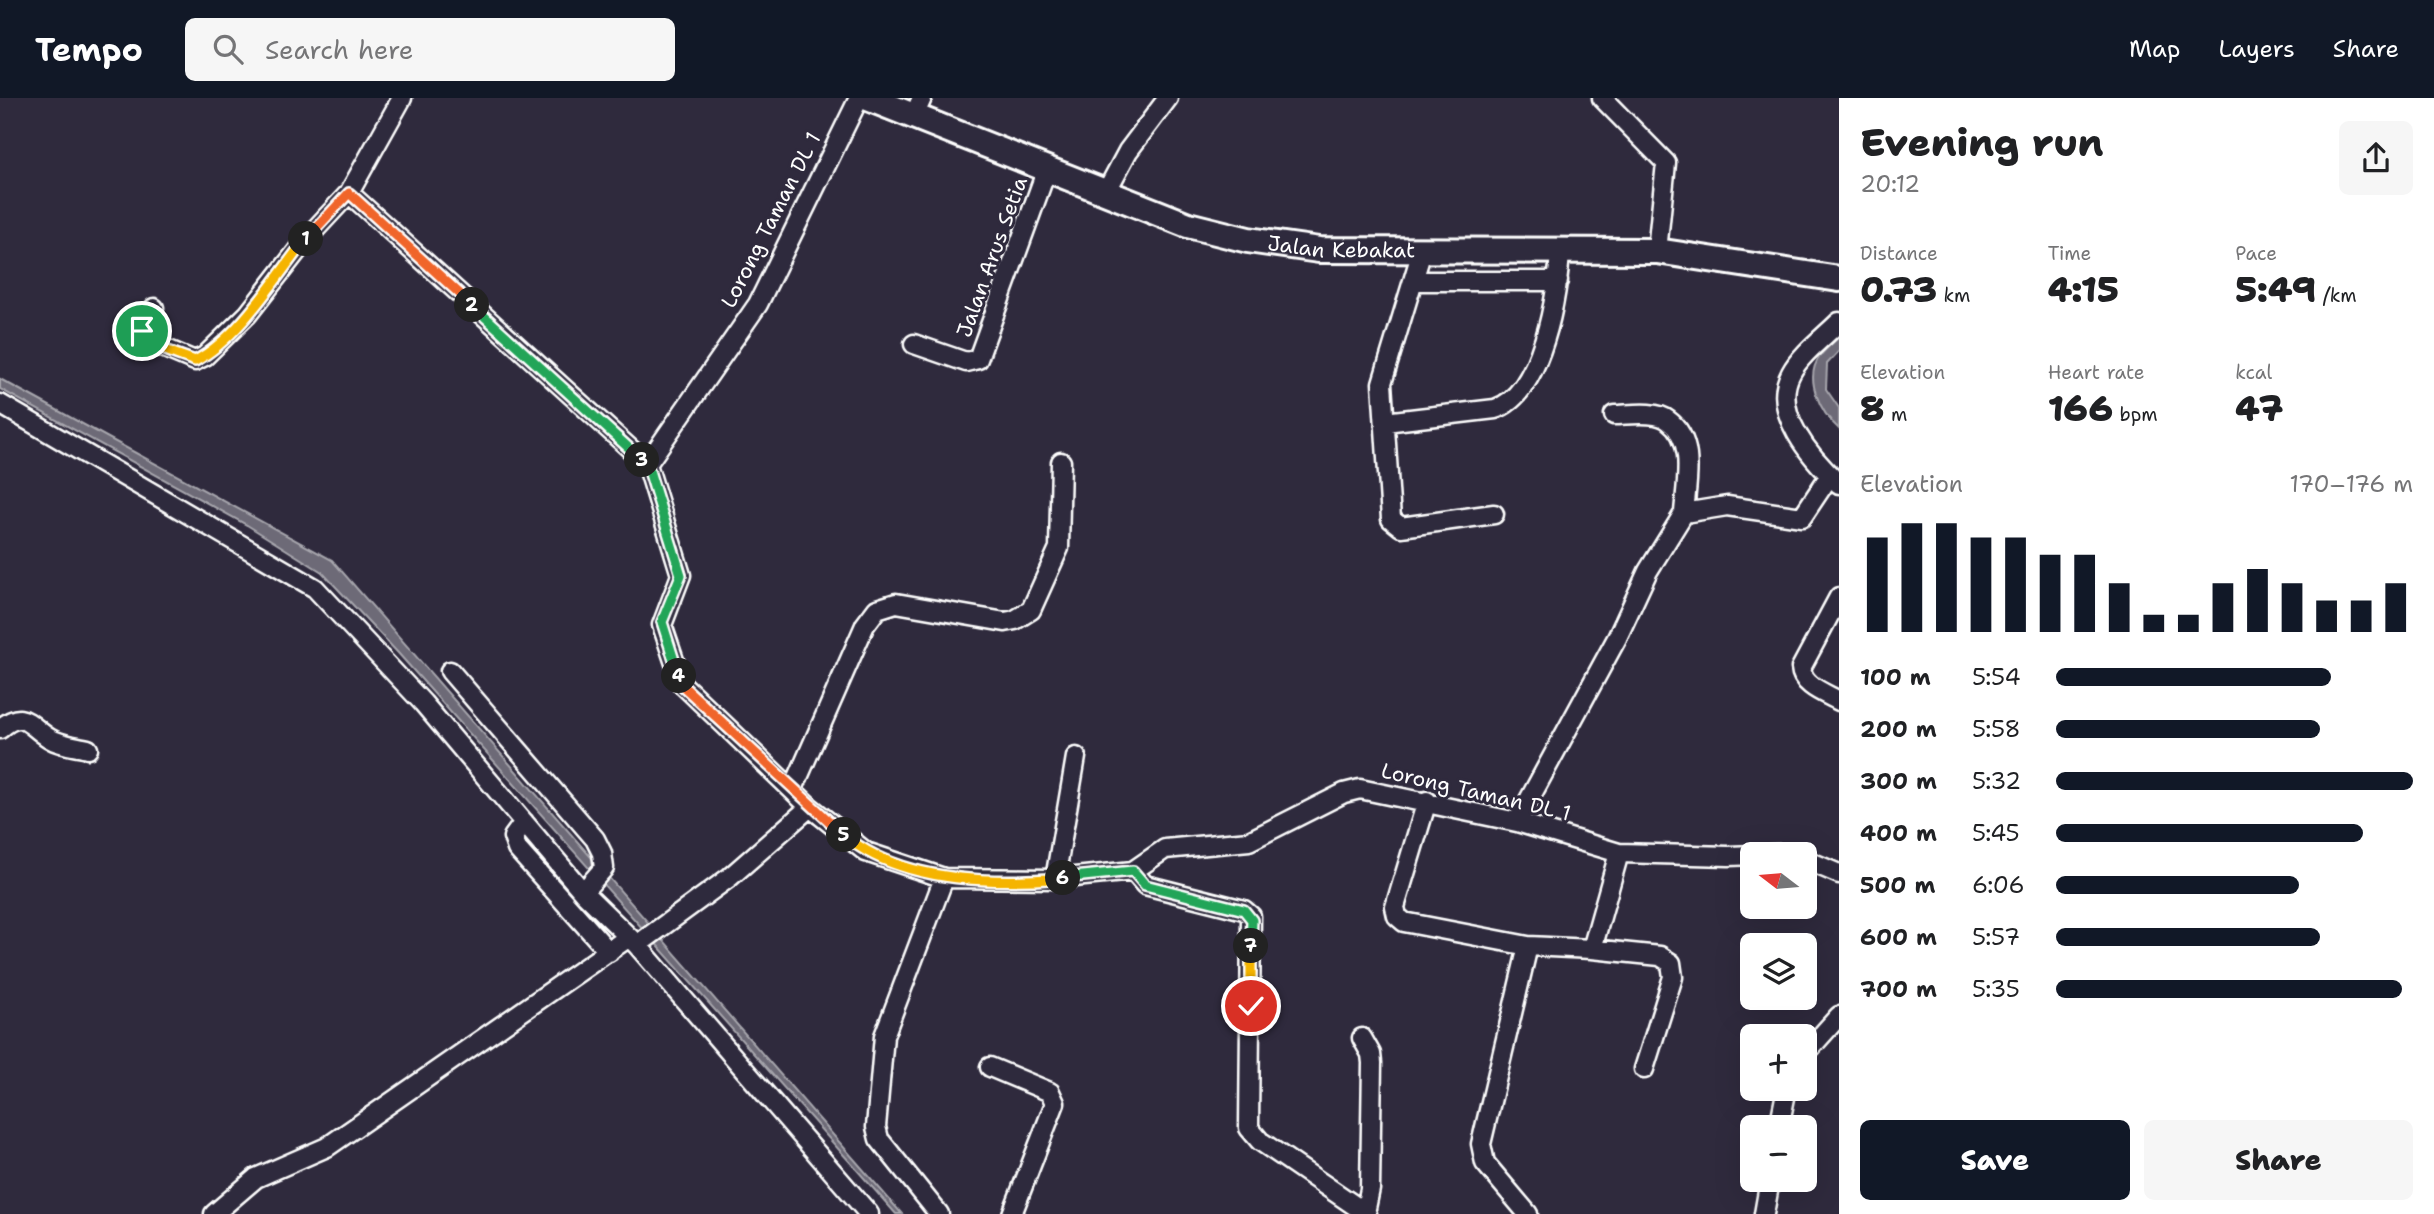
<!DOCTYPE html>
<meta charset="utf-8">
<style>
body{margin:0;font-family:"Shantell Sans",sans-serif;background:#f6f6f6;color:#202124;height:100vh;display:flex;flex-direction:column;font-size:26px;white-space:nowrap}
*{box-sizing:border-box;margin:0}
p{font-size:23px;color:#757577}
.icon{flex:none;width:38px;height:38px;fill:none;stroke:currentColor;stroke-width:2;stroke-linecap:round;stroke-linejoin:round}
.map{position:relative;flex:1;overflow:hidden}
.panel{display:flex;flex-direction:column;background:#fff;width:595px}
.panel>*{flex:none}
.needle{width:46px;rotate:286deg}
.controls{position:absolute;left:1740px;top:744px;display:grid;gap:14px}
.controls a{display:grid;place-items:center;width:77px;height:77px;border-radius:10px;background:#fff;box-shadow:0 7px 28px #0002;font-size:35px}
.pin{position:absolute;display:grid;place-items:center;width:60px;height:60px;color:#fff;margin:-30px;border:4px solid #fff;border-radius:50%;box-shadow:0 2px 7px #0007}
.km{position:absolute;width:35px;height:35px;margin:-18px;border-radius:50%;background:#222;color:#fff;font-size:19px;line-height:35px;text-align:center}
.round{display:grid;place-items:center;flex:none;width:74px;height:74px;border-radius:10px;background:#f6f6f6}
.overview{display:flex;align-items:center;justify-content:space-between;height:119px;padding:0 21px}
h1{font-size:38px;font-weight:800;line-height:52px}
.figures{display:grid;grid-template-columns:repeat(3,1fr);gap:10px;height:119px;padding:7px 21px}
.figures div{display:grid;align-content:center}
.figures b{font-size:35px;font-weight:800}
.figures small{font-size:19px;font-weight:400}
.figures p{font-size:19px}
.chart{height:196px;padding:14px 21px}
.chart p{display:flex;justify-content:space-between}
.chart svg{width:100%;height:126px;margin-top:7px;stroke:#111827;stroke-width:6}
.action{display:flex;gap:14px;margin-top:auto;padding:14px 21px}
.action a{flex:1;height:80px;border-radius:10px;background:#111827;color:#fff;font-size:28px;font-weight:800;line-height:80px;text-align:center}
.action a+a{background:#f6f6f6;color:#202124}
ul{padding:0 21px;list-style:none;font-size:23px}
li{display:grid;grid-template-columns:112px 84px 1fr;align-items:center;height:52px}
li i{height:18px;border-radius:9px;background:#111827}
header{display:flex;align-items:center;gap:42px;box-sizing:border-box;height:98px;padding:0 35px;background:#111827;color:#fff}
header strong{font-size:33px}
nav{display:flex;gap:38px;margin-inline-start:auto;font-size:24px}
.search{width:490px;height:63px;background:#f6f6f6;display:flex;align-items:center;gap:18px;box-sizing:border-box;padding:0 24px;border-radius:10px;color:#757577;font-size:26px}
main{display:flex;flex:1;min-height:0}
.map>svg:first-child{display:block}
.water{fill:#6d6a77;stroke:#a7a6ad;stroke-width:2}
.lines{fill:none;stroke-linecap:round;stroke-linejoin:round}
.street-casing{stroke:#fff;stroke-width:23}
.secondary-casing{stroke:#fff;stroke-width:30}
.street{stroke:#2f2a3d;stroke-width:18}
.secondary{stroke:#2f2a3d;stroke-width:24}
.split-1-casing{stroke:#fff;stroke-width:14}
.split-2-casing{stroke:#fff;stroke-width:14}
.split-3-casing{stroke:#fff;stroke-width:14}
.split-4-casing{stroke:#fff;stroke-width:14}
.split-5-casing{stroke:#fff;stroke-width:14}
.split-6-casing{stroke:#fff;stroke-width:14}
.split-7-casing{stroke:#fff;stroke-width:14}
.split-8-casing{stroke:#fff;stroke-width:14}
.split-1{stroke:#f5b400;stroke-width:9}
.split-2{stroke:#f0652b;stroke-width:9}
.split-3{stroke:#22a559;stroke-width:9}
.split-4{stroke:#22a559;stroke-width:9}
.split-5{stroke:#f0652b;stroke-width:9}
.split-6{stroke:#f5b400;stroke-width:9}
.split-7{stroke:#22a559;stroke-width:9}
.split-8{stroke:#f5b400;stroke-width:9}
.labels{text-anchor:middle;stroke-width:6;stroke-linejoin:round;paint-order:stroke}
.street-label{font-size:21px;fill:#fff;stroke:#2f2a3d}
</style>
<header>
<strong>Tempo</strong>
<div class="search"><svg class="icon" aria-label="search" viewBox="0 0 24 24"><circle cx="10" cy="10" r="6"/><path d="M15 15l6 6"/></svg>Search here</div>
<nav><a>Map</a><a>Layers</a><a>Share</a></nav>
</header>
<main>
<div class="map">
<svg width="1839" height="1116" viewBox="0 0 1839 1116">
<rect width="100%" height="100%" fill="#2f2a3d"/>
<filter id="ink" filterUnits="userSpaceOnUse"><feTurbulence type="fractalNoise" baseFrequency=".0143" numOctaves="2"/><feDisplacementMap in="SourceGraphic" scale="14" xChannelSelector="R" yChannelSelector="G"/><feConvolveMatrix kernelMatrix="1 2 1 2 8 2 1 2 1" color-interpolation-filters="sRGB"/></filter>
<g filter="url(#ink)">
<path class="water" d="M1839,239V253L1827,266L1826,291L1839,310V331C1821,315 1803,281 1820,258C1825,251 1833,245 1839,239Z
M0,281L332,462L902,1116H896L398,555L322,474L247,427L0,291Z"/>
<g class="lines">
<g class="street-casing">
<path id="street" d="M859,0L758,206L647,366L681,477L662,527L682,586L810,709L866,754L944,780L1055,781L1133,773L1165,751L1249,743L1344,695L1360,691L1517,724L1619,755L1729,758L1780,756
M1602,0L1666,65L1657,153
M914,18L922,0
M1106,94L1128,53L1168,0
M349,95L647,366
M1422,153L1382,285L1391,421L1401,429L1494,416
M1413,183H1558
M154,210L142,233L150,244L195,263L205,258L248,216L308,139L349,95L402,0
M1839,224C1824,239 1801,256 1791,275C1770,314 1812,361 1839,386
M914,246L966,264L978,261L1047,71
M0,306L315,490L423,605L583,794L637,847L869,1116
M1614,317C1628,317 1656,312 1668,322C1697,343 1686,385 1684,415
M1385,324L1495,311C1542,296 1558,195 1560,153
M1839,499L1801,570C1802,588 1825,595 1839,603
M450,573L595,741L602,755L604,770L583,794
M0,631C24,610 28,627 49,640C60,647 75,648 88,651
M793,691L865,527L877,511L896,505L1005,524L1015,522L1031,512L1059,450L1061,364
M1427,703L1395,809L1397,818L1404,824L1528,848
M524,724L513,739L517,751L609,854
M1517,724L1617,540L1648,473L1684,415L1727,408L1802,419L1830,377
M1804,761L1839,776
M1133,773L1145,787L1244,812L1251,818L1249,1030L1260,1043L1367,1116
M1055,781L1076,659
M637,847L730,779L810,709
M1592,851L1660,858L1671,865L1673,879L1644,971
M1362,940L1371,956L1372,965L1370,1091L1365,1115
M1804,957L1839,918
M990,969L1050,994L1055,1005L1012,1116
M1779,1029L1787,990
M214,1116L256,1080L327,1049L629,839
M939,1116L879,1041L876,1029L884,938L944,780
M1528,1116L1485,1065L1481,1046L1528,848L1592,851L1619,755
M1764,1116L1770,1082"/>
</g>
<g class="secondary-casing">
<g id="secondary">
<path id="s1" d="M868,0L1188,127L1248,142L1319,152L1657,153L1839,181"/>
</g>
</g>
<use href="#street" class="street"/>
<use href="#secondary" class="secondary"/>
</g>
</g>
<g class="lines" filter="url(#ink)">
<g class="split-1-casing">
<path id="split-1" d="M142,233C154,251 174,255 195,263C239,240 276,179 306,141"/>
</g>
<g class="split-2-casing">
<path id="split-2" d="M306,141L349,95L472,207"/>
</g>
<g class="split-3-casing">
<path id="split-3" d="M472,207L642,362"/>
</g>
<g class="split-4-casing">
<path id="split-4" d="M642,362L647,366L681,477L662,524L679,578"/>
</g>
<g class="split-5-casing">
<path id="split-5" d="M679,578L684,589L844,737"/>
</g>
<g class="split-6-casing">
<path id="split-6" d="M844,737C899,784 993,786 1063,780"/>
</g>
<g class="split-7-casing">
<path id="split-7" d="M1063,780L1133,773L1145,787L1244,812L1252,822L1251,848"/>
</g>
<g class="split-8-casing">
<path id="split-8" d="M1251,908V848"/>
</g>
<use href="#split-1" class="split-1"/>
<use href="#split-2" class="split-2"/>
<use href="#split-3" class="split-3"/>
<use href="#split-4" class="split-4"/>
<use href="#split-5" class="split-5"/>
<use href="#split-6" class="split-6"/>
<use href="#split-7" class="split-7"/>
<use href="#split-8" class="split-8"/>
</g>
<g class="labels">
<g class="street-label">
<text transform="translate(771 122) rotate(-63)" y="7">Lorong Taman DL 1</text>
<text dy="7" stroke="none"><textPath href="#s1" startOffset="500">Jalan Kebakat</textPath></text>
<text transform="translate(992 159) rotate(-70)" y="7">Jalan Arus Setia</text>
<text transform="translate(1476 694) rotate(13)" y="7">Lorong Taman DL 1</text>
</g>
</g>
</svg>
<div class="controls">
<a><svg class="needle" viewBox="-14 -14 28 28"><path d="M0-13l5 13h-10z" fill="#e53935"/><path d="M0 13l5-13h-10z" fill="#757577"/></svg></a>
<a><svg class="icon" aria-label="layers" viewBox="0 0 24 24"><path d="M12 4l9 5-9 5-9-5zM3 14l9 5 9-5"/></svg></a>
<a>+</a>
<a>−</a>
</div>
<div class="pin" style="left:142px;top:233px;background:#1e9e55"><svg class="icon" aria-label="arrive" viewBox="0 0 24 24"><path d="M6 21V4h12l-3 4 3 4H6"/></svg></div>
<div class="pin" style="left:1251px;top:908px;background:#d93025"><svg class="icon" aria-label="check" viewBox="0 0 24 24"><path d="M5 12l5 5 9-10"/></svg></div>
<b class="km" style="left:306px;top:141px">1</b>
<b class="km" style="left:472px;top:207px">2</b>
<b class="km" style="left:642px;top:362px">3</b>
<b class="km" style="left:679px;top:578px">4</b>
<b class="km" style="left:844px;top:737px">5</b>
<b class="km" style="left:1063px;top:780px">6</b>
<b class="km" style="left:1251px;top:848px">7</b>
</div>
<section class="panel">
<div class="overview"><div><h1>Evening run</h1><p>20:12</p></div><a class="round"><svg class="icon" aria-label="share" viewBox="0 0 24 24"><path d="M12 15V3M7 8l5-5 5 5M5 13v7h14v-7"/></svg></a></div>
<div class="figures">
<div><p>Distance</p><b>0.73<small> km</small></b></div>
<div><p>Time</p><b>4:15</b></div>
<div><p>Pace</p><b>5:49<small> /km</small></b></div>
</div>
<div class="figures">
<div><p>Elevation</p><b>8<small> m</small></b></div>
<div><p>Heart rate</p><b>166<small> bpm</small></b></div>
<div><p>kcal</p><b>47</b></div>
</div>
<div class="chart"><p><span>Elevation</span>170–176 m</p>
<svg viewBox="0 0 160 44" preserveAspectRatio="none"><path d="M5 44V11M15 44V6M25 44V6M35 44V11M45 44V11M55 44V17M65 44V17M75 44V27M85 44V38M95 44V38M105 44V27M115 44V22M125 44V27M135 44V33M145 44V33M155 44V27"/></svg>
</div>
<ul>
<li><b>100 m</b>5:54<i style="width:77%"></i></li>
<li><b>200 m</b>5:58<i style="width:74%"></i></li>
<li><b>300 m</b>5:32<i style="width:100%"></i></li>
<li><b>400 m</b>5:45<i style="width:86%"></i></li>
<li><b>500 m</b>6:06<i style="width:68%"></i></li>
<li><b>600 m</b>5:57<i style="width:74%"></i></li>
<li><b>700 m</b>5:35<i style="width:97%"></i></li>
</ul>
<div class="action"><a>Save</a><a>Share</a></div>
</section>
</main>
